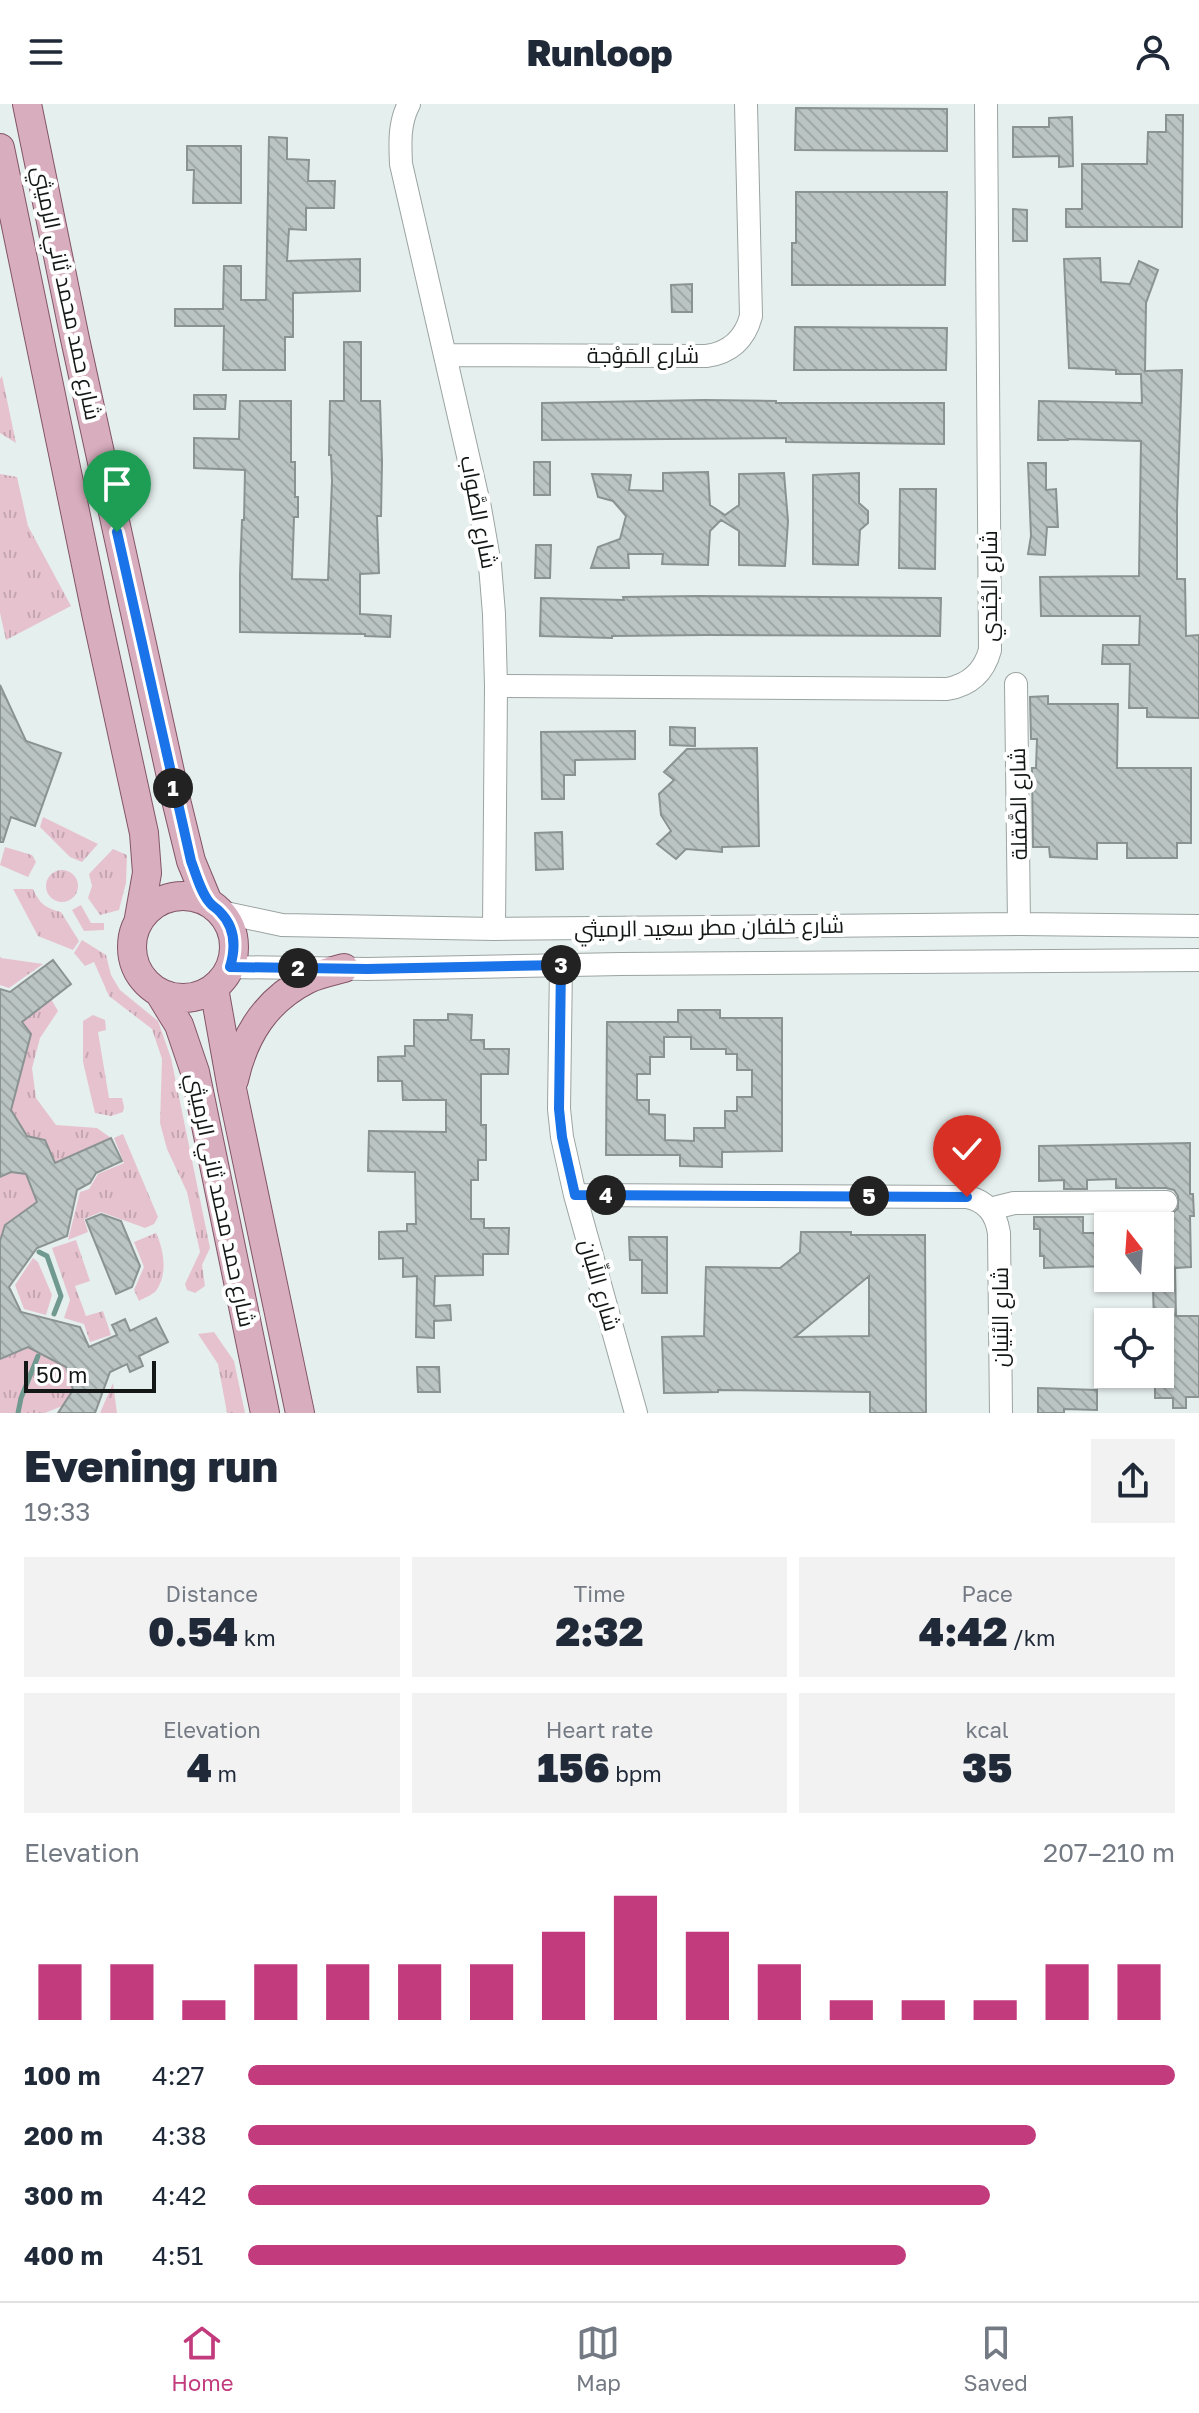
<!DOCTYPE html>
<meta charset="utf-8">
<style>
body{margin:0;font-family:"Golos Text",Cairo,sans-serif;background:#f2f2f3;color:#1f2937;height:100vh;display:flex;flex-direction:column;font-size:30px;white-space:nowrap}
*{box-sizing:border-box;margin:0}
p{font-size:26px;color:#747a83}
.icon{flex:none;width:44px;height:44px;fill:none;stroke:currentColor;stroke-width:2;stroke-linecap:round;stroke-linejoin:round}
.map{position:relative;height:1309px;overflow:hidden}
.sheet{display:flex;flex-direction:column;background:#fff;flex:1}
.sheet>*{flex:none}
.needle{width:52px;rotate:343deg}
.fabs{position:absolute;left:1094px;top:1108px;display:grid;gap:16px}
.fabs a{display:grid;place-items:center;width:80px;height:80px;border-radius:0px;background:#fff;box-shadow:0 2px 6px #0004;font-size:40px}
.scale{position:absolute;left:24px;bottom:20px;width:132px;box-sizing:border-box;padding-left:8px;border:4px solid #131716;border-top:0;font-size:22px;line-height:28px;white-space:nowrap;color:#131716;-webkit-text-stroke:6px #fff;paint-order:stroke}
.pin{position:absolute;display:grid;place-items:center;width:68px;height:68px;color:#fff;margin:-82px -34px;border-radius:50% 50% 50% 0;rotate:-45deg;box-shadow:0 0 8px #0007}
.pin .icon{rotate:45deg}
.km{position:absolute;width:40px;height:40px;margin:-20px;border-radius:50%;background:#222;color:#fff;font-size:22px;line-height:40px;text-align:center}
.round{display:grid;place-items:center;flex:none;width:84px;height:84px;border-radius:0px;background:#f2f2f3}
.head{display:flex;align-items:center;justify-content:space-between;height:136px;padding:0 24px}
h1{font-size:44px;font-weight:800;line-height:60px}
.metrics{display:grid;grid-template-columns:repeat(3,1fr);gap:12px;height:136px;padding:8px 24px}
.metrics div{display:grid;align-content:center;border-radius:0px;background:#f2f2f3;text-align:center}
.metrics b{font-size:40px;font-weight:800}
.metrics small{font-size:22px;font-weight:400}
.metrics p{font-size:22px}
.chart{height:224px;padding:16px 24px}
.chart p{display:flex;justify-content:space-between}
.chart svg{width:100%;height:144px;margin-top:8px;stroke:#c13b7d;stroke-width:6}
ul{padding:0 24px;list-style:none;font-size:26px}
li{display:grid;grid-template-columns:128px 96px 1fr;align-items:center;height:60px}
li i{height:20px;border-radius:10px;background:#c13b7d}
header{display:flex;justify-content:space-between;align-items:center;height:104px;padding:0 24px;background:#fff;font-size:36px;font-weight:800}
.dock{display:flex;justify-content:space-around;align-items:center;height:112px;border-top:2px solid #e0e1e3;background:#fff;font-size:22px;color:#747a83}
.dock a{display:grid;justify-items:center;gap:4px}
.dock .current{color:#c13b7d}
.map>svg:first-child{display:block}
.grass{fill:url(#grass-tufts)}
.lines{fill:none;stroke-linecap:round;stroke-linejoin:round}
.stream{stroke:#709990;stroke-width:5}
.building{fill:url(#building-back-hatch);stroke:#8a9391;stroke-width:2;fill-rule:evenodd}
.minor-casing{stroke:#9ba4a2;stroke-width:24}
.major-casing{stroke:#825567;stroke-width:30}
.minor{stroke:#fff;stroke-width:22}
.major{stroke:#d8adbe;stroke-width:28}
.route-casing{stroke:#fff;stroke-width:16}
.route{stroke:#1a73e8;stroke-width:10}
.labels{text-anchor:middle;stroke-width:8;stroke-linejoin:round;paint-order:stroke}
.street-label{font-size:22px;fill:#131716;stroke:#fff}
</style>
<header><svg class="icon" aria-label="menu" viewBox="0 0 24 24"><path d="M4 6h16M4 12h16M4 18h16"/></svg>Runloop<svg class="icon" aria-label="person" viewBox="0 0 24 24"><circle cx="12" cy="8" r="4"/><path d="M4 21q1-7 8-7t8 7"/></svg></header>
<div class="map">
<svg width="1199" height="1309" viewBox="0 0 1199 1309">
<defs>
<pattern id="grass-tufts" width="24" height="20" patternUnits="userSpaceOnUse" patternTransform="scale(2)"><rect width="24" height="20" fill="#e6c2cf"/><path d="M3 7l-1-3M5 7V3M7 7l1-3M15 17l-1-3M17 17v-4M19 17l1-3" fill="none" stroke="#c4a6b1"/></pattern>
<pattern id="building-back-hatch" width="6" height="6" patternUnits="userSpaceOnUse" patternTransform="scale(2)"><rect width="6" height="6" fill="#bac4c2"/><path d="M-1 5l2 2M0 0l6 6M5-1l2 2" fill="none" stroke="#9fa8a6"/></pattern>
</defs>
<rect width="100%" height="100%" fill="#e5efed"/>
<path class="grass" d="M2,272L16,339L0,329V275Z
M0,370L17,373L28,422L71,502L6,536L0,509Z
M43,713L98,740L82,758L70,753L40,723Z
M5,743L32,751L36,758L28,773L0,761Z
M113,745L127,751L126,779L119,806L100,811L88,794L92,782L89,770Z
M46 782a16 16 0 1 1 32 0a16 16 0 1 1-32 0Z
M13,785H33C39,799 46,805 61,808L79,837L73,846L38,832Z
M81,801L91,819H104V826L84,827L72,806Z
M82,836L106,851L111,871L120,886L158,917L171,954L210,1144L202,1161L205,1182L195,1189L187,1186L185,1180L200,1148L187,1088L167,1045L160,1019L162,955L152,925L109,892L94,858L85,862L74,849Z
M0,852L1,854L43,860L9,884L0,881Z
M51,895L58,907L40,934L32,964L36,994L56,1021L97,1024L111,1034L55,1059L27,1032L11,1006L31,931L22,918Z
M93,911L105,916L106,926L98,928L109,994H122L124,1003L123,1008L111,1012L95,1009L83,958V917Z
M123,1030L158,1113L154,1120L145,1124L101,1108L84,1115L88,1128L68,1136L80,1088L89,1085L98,1070L124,1059L114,1034Z
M11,1068L26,1070L37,1098L0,1137V1073Z
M156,1129C164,1146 168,1170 156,1187C152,1191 144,1194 139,1197L134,1186L144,1163L134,1138Z
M76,1136L90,1177L75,1182L86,1212L103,1207L111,1231L90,1238L84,1220L64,1214L70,1196L52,1144Z
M33,1154L38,1158L52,1191L46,1211L24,1205L15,1181Z
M214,1228L234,1257L245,1309H227L218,1260L198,1230Z
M28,1243L66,1263L73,1286L62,1302L45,1309H0V1255Z
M113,1279L117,1309H100Z"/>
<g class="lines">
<path class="stream" d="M39,1148L47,1152L61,1192L54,1210
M18,1309L21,1294L38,1252"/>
</g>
<path class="building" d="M796,4L947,5V47L795,46Z
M1166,11H1183L1182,123H1066V105H1082V60H1147L1148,28H1166Z
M1072,13L1073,62L1059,63V52L1013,53V23H1049V14Z
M269,33L287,34V55L309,56L308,77H335L334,104H306V126L289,125L287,157L360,155V187L293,189V233H285V266H223L224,222H175V205H223L224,162H241V196H266Z
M187,42H241V99H193L194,66H187Z
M796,88H947L945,181H792V139H796Z
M1013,105L1027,106V137H1013Z
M1100,154L1101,178L1130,180L1139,157L1158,166L1146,199L1145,267L1182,266L1177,405V475H1185L1186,532L1199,531V614L1147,613V604H1129L1130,560H1102L1103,541H1139L1140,512H1041L1040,473L1139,472L1141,337L1068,335V336H1038L1039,297L1142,299L1141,270H1116V266L1069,264L1064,155Z
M692,180V208H672L671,181Z
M795,223L947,224L946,266H794Z
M344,238H361V297H380L382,358L381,412H377L379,469L360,470V510L391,512L390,533L365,532V530L240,528V470L242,416H244L245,366L194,364V334L239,335L240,297H291V358H295V393H298V413H294L292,475L328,476L332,377L331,351H329L330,297H344Z
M194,291H226L225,305H194Z
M704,296L776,297V299H944V340L786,338V334L542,336V299Z
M534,358H550V391H534Z
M1028,359H1046V386L1056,385L1058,423H1047L1045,451L1028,450L1031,432Z
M708,368L710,401L725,411L739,401V370L784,369L788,417L785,462L739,461V427L721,416L710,427L708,461L662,460L663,450H628L629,464H591L598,443L620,435L626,412L613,397L598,393L592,370L631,371L629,386L663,387V369Z
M859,369V399L868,407V419L860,426L858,461L813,460V371Z
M900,385H936L935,465L899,464Z
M536,441H551L550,474H535Z
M698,492L941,494L940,532L707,531L612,532V534L540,532L541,494L624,496L623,493Z
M0,581L26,637L61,649L35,722L11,713L3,738H0Z
M1048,592V600H1118L1117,664H1191V739H1177V754H1127V739H1097V755L1050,753L1049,743H1033L1032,664H1036L1037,635H1031L1030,593Z
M670,623L695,624V642L670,641Z
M635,627V655L575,656V671H564V695H542L541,628Z
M757,644L759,742L722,743V748L686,745L676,755L657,740L671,727L661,711L659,690L674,676L664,668L687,645Z
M562,728L563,765L536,766L535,729Z
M53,856L71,880L22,918L31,930L11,1006L27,1032L45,1036L55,1059L111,1034L122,1057L96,1069L90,1079L77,1086L67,1132L37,1144L9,1183L21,1208L80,1223L89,1243L117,1231L112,1221L125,1215L130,1227L156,1214L168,1238L139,1252L143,1262L130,1268L127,1260L110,1268L95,1309H58L73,1286L66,1263L28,1243L0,1255V1137L5,1121L37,1098L26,1070L11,1068L0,1073V885L10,888Z
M678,906H720V914H782V1047L722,1048V1063L680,1062V1051H606L607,918H678ZM664,933H691V945H726V950H737V966H752V993H737V1007H725V1024H694V1037L665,1036V1011L649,1010V996H637V970H650V953H664Z
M448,910L472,911L471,936H484V945H509L508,970H481V1021H486V1056H478V1076H471V1115H484V1124H509L508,1150H483V1171L435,1172L434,1202L450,1201L451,1216L434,1217V1234L416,1233L417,1172L403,1173V1154L379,1155V1128L407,1127V1120H416L415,1068L368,1067L369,1027L446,1028V996H403L402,977H378V953L405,952V942H414V916H448Z
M1190,1039V1090H1193L1194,1112H1190L1191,1163L1175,1164L1176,1212H1199V1293H1186V1304H1173V1294H1155V1270H1160V1218H1154L1153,1184H1160V1122H1118V1112L1172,1110L1178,1104V1092L1174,1086L1166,1084H1116V1075L1087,1076V1085H1064V1076L1039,1077V1042Z
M101,1110L121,1117L140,1162L132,1183L116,1190L86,1116Z
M1034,1113H1083V1129H1108V1162L1044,1164V1152H1040V1125H1034Z
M801,1128H851V1131H925L926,1309H870V1288L718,1286V1288L664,1289L662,1233L704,1232L706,1163L780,1164L800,1148ZM869,1172V1232L795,1233Z
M629,1133H667V1189H642V1156H630Z
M417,1263H439L440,1288H418Z
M1038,1284L1097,1286V1306L1064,1305V1309H1038Z"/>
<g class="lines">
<g class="minor-casing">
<path id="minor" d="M409,0C399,19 400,39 401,60L480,404L490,461L494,510L496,582L494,825
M446,251L706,252C730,249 745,235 751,212L746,0
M1016,580L1019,820
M496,582L947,585C970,581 984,568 990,546L986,0
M221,808L282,821L494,825L1019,820L1199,822
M561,861L559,1005L562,1033L575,1091L636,1309
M230,863L367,865L621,860L1199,856
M575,1091L967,1093C986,1097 996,1109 999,1129L1001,1309
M990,1105L1014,1099L1166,1098"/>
</g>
<g class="major-casing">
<path id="major" d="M27,0L75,235L177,700L191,757L208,798
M0,44L96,509L144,729L147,769L139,814
M132 843a51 51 0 1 1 102 0a51 51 0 1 1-102 0Z
M214,884L232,985L300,1309
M160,890L179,921L195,968L265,1309
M234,976C244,931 266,896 308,875C319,870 333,867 344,864"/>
</g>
<use href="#minor" class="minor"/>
<use href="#major" class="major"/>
</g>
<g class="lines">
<g class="route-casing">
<path id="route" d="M117,428L191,757C196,770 201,789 210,799C213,803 217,804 220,808C235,823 236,843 230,863L367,865L561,861L559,1005L562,1033L575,1091L967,1093"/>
</g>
<use href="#route" class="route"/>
</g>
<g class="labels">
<g class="street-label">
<text transform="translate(67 189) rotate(78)" y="8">شارع حمد محمد ثاني الرميثي</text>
<text x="643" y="259">شارع المَوْجة</text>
<text transform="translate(479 408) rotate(79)" y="8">شارع الصَّواب</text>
<text transform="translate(989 482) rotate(-90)" y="8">شارع الجُندي</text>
<text transform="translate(1018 700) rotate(-91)" y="8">شارع الصَّقلة</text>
<text transform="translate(709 823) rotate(-1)" y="8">شارع خلفان مطر سعيد الرميثي</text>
<text transform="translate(221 1096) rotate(78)" y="8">شارع حمد محمد ثاني الرميثي</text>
<text transform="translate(600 1181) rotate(74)" y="8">شارع اللِّبان</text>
<text transform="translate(1000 1213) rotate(-90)" y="8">شارع البُنيان</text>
</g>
</g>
</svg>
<div class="fabs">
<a><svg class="needle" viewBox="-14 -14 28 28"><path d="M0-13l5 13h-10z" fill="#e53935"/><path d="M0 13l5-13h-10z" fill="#747a83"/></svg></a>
<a><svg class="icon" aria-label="locate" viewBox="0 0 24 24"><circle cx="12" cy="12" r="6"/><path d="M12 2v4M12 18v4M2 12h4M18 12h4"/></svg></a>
</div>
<div class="scale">50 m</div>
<div class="pin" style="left:117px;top:428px;background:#1e9e55"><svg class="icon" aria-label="arrive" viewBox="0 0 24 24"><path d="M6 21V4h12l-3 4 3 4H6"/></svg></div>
<div class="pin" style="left:967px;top:1093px;background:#d93025"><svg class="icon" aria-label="check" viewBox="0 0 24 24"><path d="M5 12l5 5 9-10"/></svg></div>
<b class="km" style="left:173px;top:684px">1</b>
<b class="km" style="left:298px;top:864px">2</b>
<b class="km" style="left:561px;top:861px">3</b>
<b class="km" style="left:606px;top:1091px">4</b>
<b class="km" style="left:869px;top:1092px">5</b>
</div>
<section class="sheet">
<div class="head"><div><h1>Evening run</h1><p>19:33</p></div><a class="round"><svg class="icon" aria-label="share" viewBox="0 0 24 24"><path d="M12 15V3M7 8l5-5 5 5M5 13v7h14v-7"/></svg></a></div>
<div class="metrics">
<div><p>Distance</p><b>0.54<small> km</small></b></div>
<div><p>Time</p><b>2:32</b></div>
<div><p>Pace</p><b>4:42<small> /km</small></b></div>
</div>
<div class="metrics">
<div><p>Elevation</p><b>4<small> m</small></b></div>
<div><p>Heart rate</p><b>156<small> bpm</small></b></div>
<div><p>kcal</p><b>35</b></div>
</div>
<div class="chart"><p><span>Elevation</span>207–210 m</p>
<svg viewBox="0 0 160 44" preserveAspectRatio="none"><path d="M5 44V27M15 44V27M25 44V38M35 44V27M45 44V27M55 44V27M65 44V27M75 44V17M85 44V6M95 44V17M105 44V27M115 44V38M125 44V38M135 44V38M145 44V27M155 44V27"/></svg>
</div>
<ul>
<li><b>100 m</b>4:27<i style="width:100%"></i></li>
<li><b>200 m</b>4:38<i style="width:85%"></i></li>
<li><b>300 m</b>4:42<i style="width:80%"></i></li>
<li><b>400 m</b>4:51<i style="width:71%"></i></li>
</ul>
</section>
<nav class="dock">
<a class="current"><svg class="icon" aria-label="home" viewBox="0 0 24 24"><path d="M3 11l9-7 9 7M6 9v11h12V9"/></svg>Home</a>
<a><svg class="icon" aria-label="map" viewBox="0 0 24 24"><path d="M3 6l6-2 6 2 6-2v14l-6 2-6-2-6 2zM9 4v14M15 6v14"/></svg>Map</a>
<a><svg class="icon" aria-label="saved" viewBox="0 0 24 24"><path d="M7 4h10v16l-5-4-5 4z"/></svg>Saved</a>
</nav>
